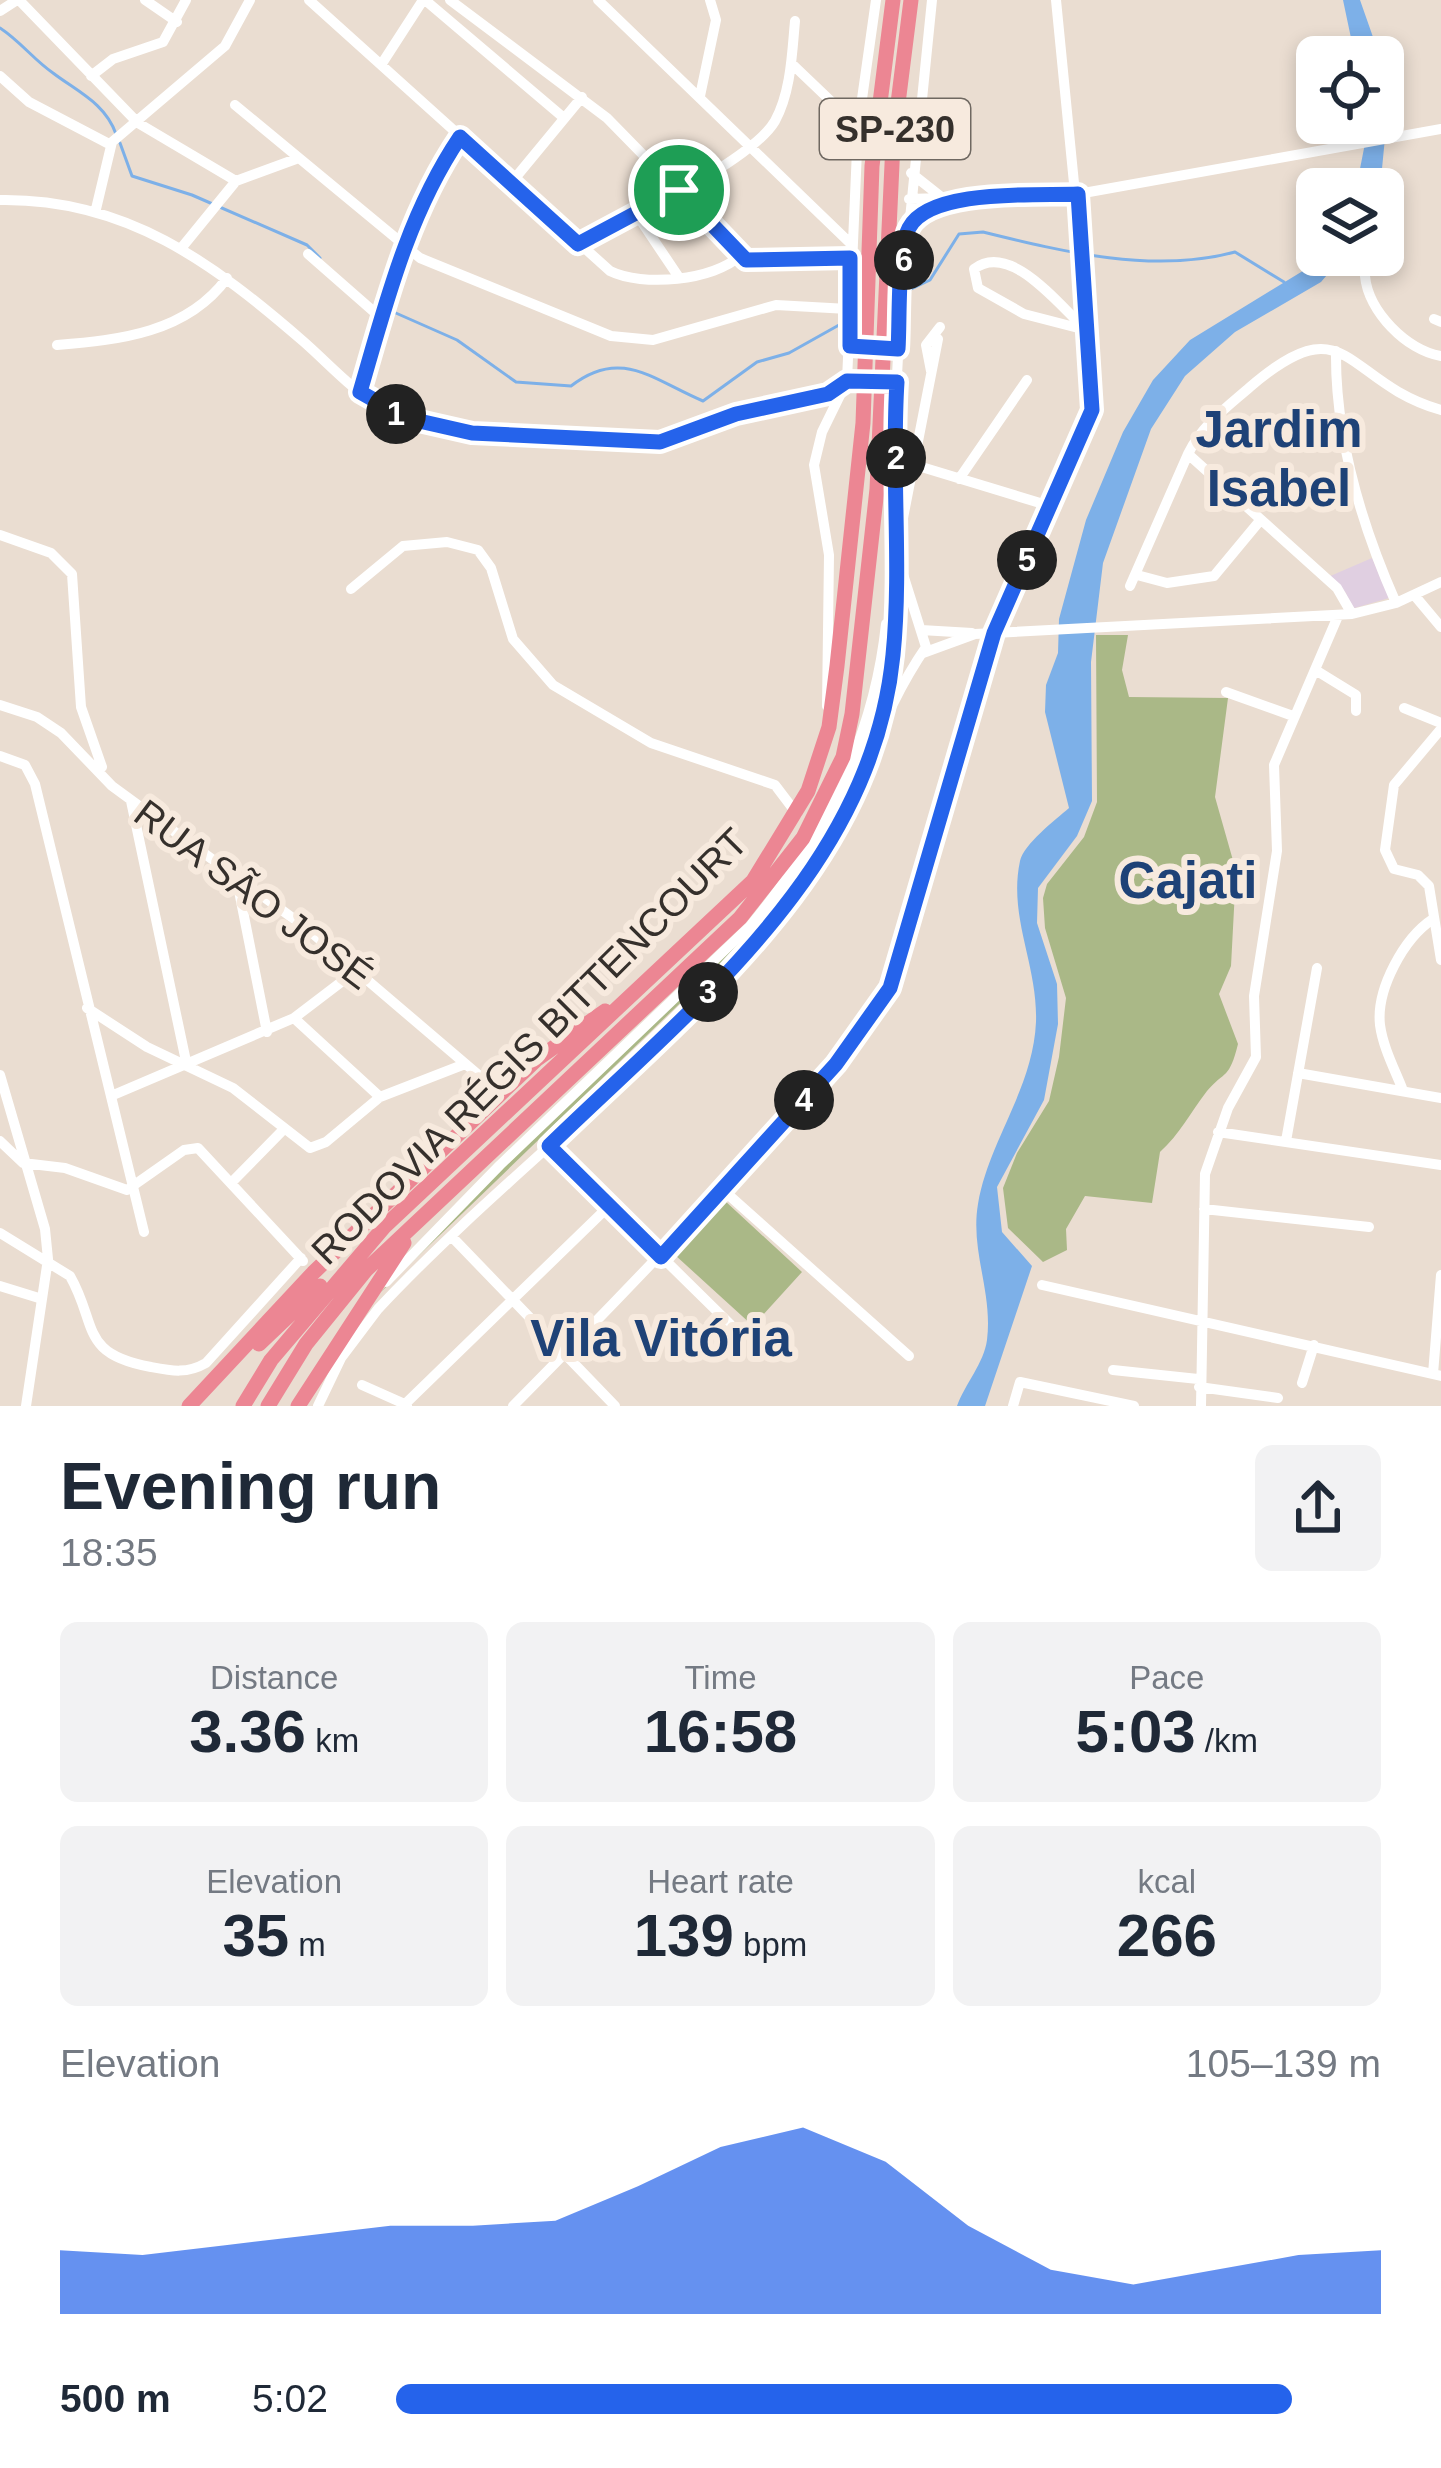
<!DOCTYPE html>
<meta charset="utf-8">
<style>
body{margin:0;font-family:Helvetica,sans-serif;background:#f2f2f3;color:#1f2937;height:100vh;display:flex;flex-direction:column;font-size:45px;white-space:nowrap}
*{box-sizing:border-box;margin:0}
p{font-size:39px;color:#747a83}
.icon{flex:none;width:66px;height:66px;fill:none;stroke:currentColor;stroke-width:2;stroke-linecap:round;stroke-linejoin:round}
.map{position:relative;height:1406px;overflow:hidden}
.side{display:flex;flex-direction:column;background:#fff;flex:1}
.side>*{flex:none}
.buttons{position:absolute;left:1296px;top:36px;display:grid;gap:24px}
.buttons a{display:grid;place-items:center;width:108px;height:108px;border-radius:18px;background:#fff;box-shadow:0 6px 18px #0003;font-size:60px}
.pin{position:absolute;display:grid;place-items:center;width:102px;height:102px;color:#fff;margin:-51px;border:6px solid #fff;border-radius:50%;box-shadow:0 3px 12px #0007}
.km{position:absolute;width:60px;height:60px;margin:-30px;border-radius:50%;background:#222;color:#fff;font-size:33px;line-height:60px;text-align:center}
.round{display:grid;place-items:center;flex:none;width:126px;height:126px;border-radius:18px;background:#f2f2f3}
.summary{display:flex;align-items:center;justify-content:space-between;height:204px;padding:0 60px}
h1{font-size:66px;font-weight:700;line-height:90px}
.figures{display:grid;grid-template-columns:repeat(3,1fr);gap:18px;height:204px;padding:12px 60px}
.figures div{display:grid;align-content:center;border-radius:18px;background:#f2f2f3;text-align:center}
.figures b{font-size:60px;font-weight:700}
.figures small{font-size:33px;font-weight:400}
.figures p{font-size:33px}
.chart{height:336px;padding:24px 60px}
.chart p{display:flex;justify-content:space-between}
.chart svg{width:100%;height:216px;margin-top:12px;fill:#2563eb;opacity:.7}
ul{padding:0 60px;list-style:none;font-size:39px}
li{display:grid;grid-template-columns:192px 144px 1fr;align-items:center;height:90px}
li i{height:30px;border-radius:15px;background:#2563eb}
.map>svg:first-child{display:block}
.commercial{fill:#e0cfe1}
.green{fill:#aab887}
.water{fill:#7db0e8}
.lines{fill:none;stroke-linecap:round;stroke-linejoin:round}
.stream{stroke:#7db0e8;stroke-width:3}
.minor{stroke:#fff;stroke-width:10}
.highway{stroke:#ec8693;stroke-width:15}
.route-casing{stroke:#fff;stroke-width:24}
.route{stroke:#2563eb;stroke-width:15}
.labels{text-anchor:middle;stroke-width:12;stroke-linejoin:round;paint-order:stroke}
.shield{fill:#f7eade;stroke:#6f6861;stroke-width:3}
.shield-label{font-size:36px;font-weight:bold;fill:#35302c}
.street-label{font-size:39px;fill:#35302c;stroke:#f7eade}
.district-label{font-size:51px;font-weight:bold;fill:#1e4277;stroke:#f7eade}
</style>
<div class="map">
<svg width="1441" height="1406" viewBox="0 0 1441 1406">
<rect width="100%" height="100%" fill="#eaddd1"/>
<path class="commercial" d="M1372,558L1389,598L1351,609L1346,593L1328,577Z"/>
<path class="green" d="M1096,635H1128L1122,670L1129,697L1228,698L1215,797L1236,871L1231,966L1219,994L1238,1044C1229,1080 1225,1070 1207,1091C1190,1113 1180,1134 1160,1152L1152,1203L1085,1196L1066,1229L1067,1250L1043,1262L1008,1228L1003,1188L1017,1153L1049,1101L1059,1057L1066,998L1045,928L1043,898L1047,884L1084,837L1097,802Z
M772,906L730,955L381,1292L410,1259Z
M724,1200L802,1272L753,1326L675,1255Z"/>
<path class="water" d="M1343,0H1360L1380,57H1355Z
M1383,64L1390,86L1381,179L1378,189H1356L1369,123H1383Z
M1329,255H1344L1321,282L1235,332L1185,376L1151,429L1103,563L1091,662L1092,801L1077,836L1038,888L1037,923L1057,984L1058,1024L1044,1100L997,1187L1002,1232L1032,1266L985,1406H957C965,1384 984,1363 987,1340C993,1292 970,1251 978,1204C989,1140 1033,1089 1036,1022C1038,965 1008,917 1020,861C1024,844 1055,820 1069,808L1045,712L1046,685L1058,653L1059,619L1086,520L1123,432L1153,380L1190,340Z"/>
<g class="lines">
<path class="stream" d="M0,28C20,41 34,60 53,73C78,92 105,103 116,134
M120,143L132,176L192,195L307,245L320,258
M909,290L930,280L959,234L983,232C1064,252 1154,274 1235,252L1284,282
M389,310L457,340L516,382L571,386C621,347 653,380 703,401L757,362L789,353L839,325"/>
<path class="minor" d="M19,0L138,123L236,181
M145,0L177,22
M309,0L610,271C642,287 714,281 741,255
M425,0L564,118
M450,0L607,118L746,260L851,258
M598,0L850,243
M0,11L17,0
M791,63L858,127
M381,65L423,0
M0,76L29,102L111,145
M91,76L113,59L163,42L186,0
M700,96L716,20L710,0
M235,105L420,258L611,336L653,340L776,305L848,309
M911,173L940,196
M511,183L582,97
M909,199L1078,194L1441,129
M0,200C126,198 213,263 304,342C329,364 352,390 381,407C440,441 590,449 658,442C685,440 710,423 735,414C772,401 815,405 847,381
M96,209L112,142L225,46L250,0
M637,215L678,276
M908,228L926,210L953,202
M578,245C623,222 752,161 775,121C791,92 792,53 795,21
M183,246L236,181L296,159
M308,254L381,318
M1365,276C1368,311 1407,351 1441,356
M1434,319L1441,322
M1086,330L1024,314L978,288L974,269C1012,240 1062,310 1089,332
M57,345C119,340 187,333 227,278
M1336,351C1335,436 1362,526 1396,603
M931,371L926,345L940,327
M360,392L416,214L461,137
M915,465L1050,506
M959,479L1027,380
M903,518L938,339
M0,535L51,553L72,574L81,707L102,767
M1137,575L1167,583L1214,576L1258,523
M1130,586L1188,454
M351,589L403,546L447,542L478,550L491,568L513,639L553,685L651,743L775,785L797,814
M1415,596L1441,627
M1352,614L1337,588L1188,454C1202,425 1226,408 1250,387C1349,302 1343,382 1441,410
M921,630L972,633
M923,653L975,634L1352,614L1396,603L1441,582
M1317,671L1356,695V711
M1226,692L1293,716
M0,705L37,717L61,733L112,786L305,927L502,1095
M827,706L829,555L814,465L822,432L847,381L858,127L876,0
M884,706L901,568L895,414L900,318L932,0
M1404,708L1441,723
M1441,729L1394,785L1385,850L1394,869L1418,875L1429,886L1441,960
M0,756L25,765L35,784L144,1232
M131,801L187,1066
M236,876L267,1032
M87,1008L147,1047L233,1088L310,1148L326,1142L380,1097L465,1064
M294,1018L380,1097
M1298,1073L1441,1098
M0,1075L45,1229L48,1259L26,1406
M1402,1088C1394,1068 1383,1047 1380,1025C1376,989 1404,938 1433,919
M111,1096L294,1018L357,970
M1218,1132L1441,1165
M0,1141L23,1163L65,1168L127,1190L184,1150L198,1148L303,1261
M1286,1141L1317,968
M549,1146L730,1324
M233,1181L283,1130
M722,1189L909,1356
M1204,1209L1369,1227
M0,1233L70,1276C98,1325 79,1354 151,1367C172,1371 187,1374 206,1363L301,1258
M453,1238L615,1406
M386,1282L500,1165L751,925C824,836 874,738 886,624
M1042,1285L1441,1376
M0,1286L42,1299
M1113,1370L1198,1379
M1433,1374L1441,1275
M1302,1383L1314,1345
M362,1385L407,1405
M1199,1387L1278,1398
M318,1406L341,1358L378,1309C509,1169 678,1049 794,897C852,820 872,725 926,647L901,568
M403,1406L608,1207
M513,1406C598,1320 681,1234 762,1145C807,1096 860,1048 889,988L994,633L1095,397L1056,0
M1013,1406L1020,1382L1134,1406
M1201,1406L1205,1174L1228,1108L1256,1057L1254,996L1277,851L1274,765L1338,616"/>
<path class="highway" d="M259,1344L320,1286
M189,1406L313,1273L536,1060L605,1011
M243,1406L271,1360L385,1226L753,881L808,791L829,727L837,666L863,423L872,166L893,0
M268,1406L306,1344L366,1270L740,918L803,838L843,757L852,714L877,489L893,143L911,0
M298,1406L404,1243"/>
</g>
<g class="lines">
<g class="route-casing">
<path id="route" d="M460,137L578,244L679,190L746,260L850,258V346L898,349C900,321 897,250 909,228C930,188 1038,196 1078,194L1092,410L994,633L890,988L836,1064L661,1257L549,1146C692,1007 872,869 893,655C902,566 891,473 897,382L847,381L828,394L736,414L660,442L472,433L406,418L360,392C386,303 408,214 460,137Z"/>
</g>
<use href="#route" class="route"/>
</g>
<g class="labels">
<rect class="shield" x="820" y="99" width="150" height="60" rx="9"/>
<g class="shield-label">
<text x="895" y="142">SP-230</text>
</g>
<g class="street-label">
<text transform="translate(254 894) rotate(37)" y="14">RUA SÃO JOSÉ</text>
<text transform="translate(529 1046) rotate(-45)" y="14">RODOVIA RÉGIS BITTENCOURT</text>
</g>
<g class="district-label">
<text x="1279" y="447">Jardim<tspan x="1279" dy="59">Isabel</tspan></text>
<text x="1188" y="898">Cajati</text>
<text x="661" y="1356">Vila Vitória</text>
</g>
</g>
</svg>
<div class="buttons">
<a><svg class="icon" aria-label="locate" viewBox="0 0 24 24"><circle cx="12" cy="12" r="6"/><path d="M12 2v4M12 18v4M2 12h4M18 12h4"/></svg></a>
<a><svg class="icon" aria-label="layers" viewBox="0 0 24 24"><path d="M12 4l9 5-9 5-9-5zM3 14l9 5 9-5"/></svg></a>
</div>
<div class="pin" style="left:679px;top:190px;background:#1e9e55"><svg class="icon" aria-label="arrive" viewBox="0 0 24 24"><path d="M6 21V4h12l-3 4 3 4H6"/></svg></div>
<b class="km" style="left:396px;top:414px">1</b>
<b class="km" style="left:896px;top:458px">2</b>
<b class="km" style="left:708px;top:992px">3</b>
<b class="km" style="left:804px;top:1100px">4</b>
<b class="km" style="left:1027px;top:560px">5</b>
<b class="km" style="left:904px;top:260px">6</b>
</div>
<section class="side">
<div class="summary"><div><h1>Evening run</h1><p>18:35</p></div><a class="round"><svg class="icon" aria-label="share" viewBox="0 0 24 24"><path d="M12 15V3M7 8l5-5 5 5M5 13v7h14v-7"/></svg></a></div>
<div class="figures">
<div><p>Distance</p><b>3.36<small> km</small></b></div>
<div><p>Time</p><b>16:58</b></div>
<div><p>Pace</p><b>5:03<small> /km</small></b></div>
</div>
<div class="figures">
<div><p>Elevation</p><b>35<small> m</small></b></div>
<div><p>Heart rate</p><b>139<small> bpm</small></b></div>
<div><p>kcal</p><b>266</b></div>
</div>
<div class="chart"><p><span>Elevation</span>105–139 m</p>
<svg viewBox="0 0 160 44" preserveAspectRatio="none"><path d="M0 44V31L10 32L20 30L30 28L40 26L50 26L60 25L70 18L80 10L90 6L100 13L110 26L120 35L130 38L140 35L150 32L160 31V44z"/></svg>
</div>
<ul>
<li><b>500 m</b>5:02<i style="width:91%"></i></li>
</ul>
</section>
